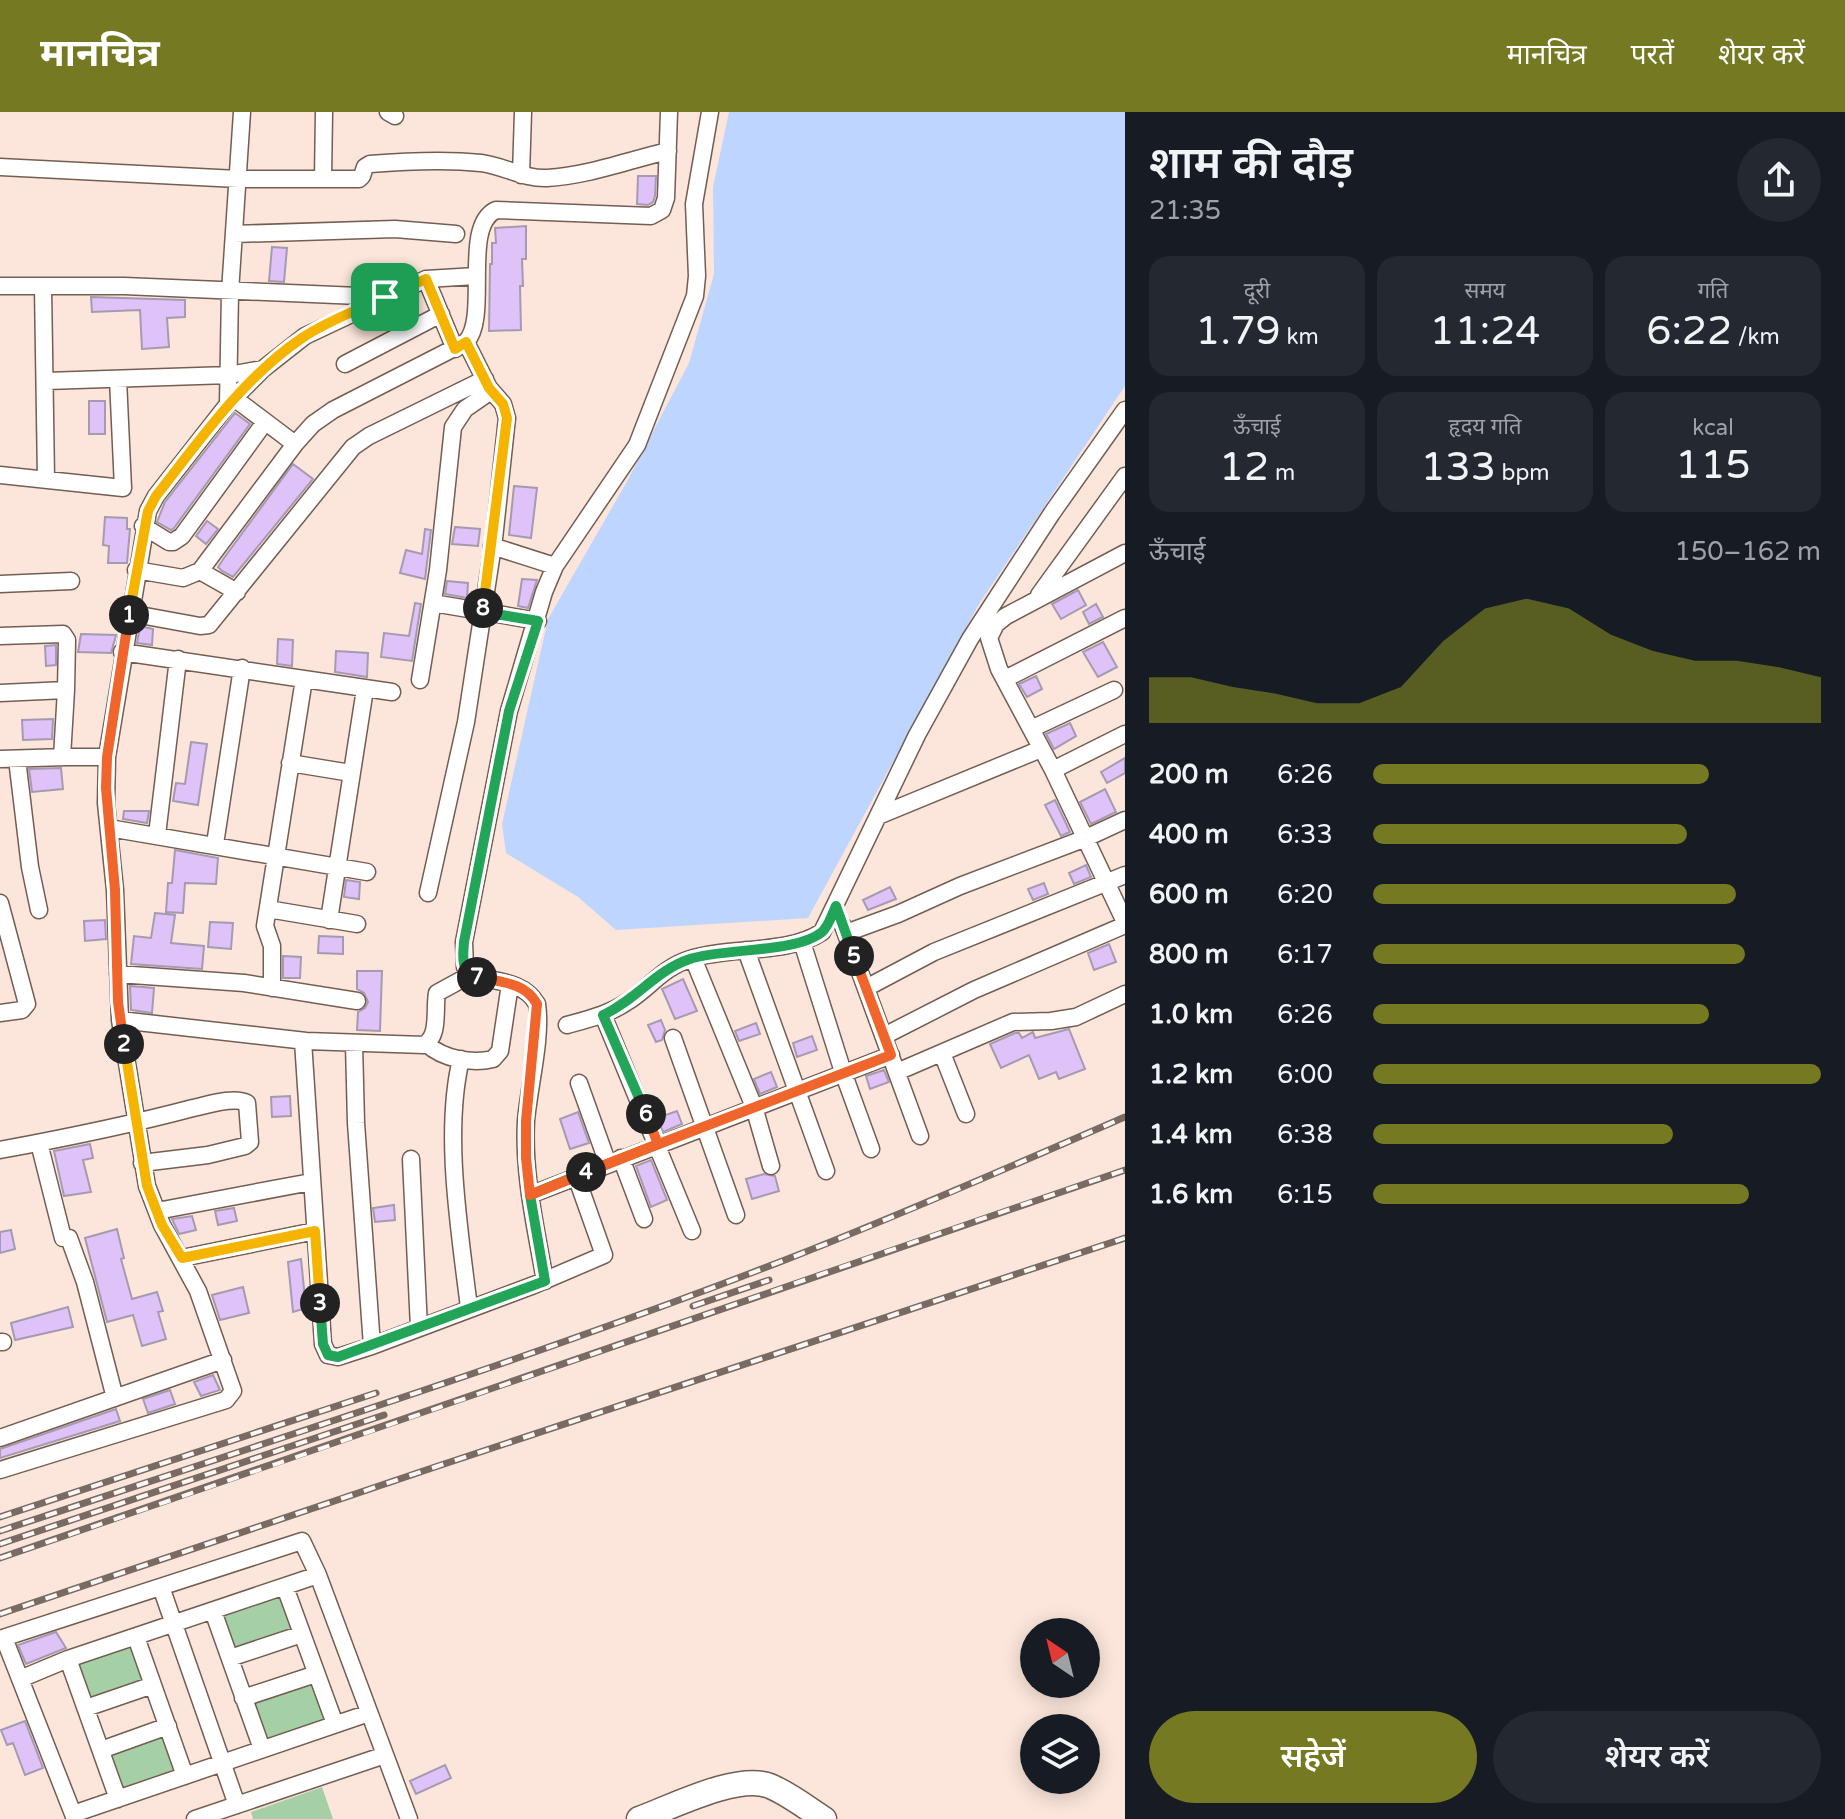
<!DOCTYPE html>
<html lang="hi">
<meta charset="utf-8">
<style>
body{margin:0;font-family:"Varela Round","Noto Sans Devanagari",sans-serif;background:#242831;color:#f1f3f6;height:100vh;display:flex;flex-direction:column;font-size:30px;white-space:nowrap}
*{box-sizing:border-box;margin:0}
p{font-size:26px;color:#9ea1a6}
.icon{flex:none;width:44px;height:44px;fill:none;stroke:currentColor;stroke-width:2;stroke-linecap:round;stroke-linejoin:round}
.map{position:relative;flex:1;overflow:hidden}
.drawer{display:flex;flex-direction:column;background:#171b24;width:720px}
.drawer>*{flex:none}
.needle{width:52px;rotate:325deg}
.tools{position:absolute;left:1020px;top:1506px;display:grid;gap:16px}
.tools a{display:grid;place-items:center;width:80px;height:80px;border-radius:50%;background:#171b24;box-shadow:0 4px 20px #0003;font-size:40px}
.pin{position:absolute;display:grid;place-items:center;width:68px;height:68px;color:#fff;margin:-34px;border-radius:16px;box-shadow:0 4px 12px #0006}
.km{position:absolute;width:40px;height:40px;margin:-20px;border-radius:50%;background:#222;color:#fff;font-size:22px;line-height:40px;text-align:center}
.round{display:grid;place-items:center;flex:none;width:84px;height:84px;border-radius:42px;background:#242831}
.head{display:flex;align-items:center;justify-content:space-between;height:136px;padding:0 24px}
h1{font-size:44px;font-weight:600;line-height:60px}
.metrics{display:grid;grid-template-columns:repeat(3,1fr);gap:12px;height:136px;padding:8px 24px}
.metrics div{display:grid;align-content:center;border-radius:20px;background:#242831;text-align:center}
.metrics b{font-size:40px;font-weight:600}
.metrics small{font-size:22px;font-weight:400}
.metrics p{font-size:22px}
.chart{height:224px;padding:16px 24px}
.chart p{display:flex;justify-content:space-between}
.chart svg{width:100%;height:144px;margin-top:8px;fill:#747922;opacity:.7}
.primary-button{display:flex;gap:16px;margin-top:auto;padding:16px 24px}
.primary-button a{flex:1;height:92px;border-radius:48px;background:#747922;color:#fff;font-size:32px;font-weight:600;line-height:92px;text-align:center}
.primary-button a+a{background:#242831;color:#f1f3f6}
ul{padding:0 24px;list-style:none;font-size:26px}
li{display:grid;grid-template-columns:128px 96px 1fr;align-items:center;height:60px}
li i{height:20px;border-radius:10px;background:#747922}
header{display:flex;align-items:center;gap:48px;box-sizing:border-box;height:112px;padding:0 40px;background:#747922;color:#fff}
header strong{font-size:38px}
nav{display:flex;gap:44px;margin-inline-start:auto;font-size:28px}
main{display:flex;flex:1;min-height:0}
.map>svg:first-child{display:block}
.green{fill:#a5d0a6}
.water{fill:#bdd5ff}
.building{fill:#dec2f8;stroke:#a59ab0;stroke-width:2}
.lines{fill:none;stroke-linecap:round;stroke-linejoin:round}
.street-casing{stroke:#745d51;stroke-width:19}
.secondary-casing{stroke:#745d51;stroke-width:27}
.street{stroke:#fff;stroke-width:16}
.secondary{stroke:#fff;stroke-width:24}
.rail-casing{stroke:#796b64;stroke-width:7}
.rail{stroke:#fdf7f4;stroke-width:4;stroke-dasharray:12;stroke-linecap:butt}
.split-1-casing{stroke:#fff;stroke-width:16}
.split-2-casing{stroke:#fff;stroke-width:16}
.split-3-casing{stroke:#fff;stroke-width:16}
.split-4-casing{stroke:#fff;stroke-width:16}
.split-5-casing{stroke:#fff;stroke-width:16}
.split-6-casing{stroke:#fff;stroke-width:16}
.split-7-casing{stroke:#fff;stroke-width:16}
.split-8-casing{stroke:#fff;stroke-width:16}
.split-9-casing{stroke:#fff;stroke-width:16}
.split-1{stroke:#f5b400;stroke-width:10}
.split-2{stroke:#f0652b;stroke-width:10}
.split-3{stroke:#f5b400;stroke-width:10}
.split-4{stroke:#22a559;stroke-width:10}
.split-5{stroke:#f0652b;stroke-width:10}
.split-6{stroke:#22a559;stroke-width:10}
.split-7{stroke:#f0652b;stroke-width:10}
.split-8{stroke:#22a559;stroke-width:10}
.split-9{stroke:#f5b400;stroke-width:10}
</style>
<header>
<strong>मानचित्र</strong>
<nav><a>मानचित्र</a><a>परतें</a><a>शेयर करें</a></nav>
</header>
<main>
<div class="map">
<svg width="1125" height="1707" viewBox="0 0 1125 1707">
<rect width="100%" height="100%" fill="#fce6db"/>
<path class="green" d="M282,1481L295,1520L236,1541L222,1501Z
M134,1530L147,1570L88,1590L74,1551Z
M312,1569L325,1608L266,1629L252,1589Z
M165,1620L179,1659L119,1680L106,1640Z
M322,1675L333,1707H253L251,1700Z"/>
<path class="water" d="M729,0H1125V274L979,492L808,806L616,818L578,785L506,741L502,712L548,507L625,373L689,251L714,162L713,75Z"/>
<path class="building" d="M638,64H656L655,84L653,90L648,93L637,92Z
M526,114V147H522L523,174H520L521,218L489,219L490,152H492V131H496L495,116Z
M272,135L287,136L284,170L269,169Z
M91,185L185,188V205L167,206L169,235L142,237L140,198L92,200Z
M89,289H105V322H89Z
M235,301L250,312L174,416L171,418L157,410L165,390Z
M293,352L313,367L233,465L222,459L218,455L224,446Z
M514,374L537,376L531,426L509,423Z
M105,405L127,406V417H130L127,451H108L109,434L103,433Z
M207,409L218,417L206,432L196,424Z
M455,415L480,417L478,434L452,432Z
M425,417L431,418L425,467L400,461L406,438L422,442Z
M522,467L537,468L528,496L518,494Z
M447,469L468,471L467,486L445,482Z
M1078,478L1086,493L1061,507L1052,492Z
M415,491L421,492L412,549L381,545L384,521L409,524Z
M1096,492L1103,505L1089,512L1083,500Z
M140,514L153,517L152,533L137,531Z
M81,522L116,523L111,541L78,540Z
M278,527L293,528L292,554L277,552Z
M1103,530L1117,555L1098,565L1083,540Z
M56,533V553L46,554L45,534Z
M336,539L368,541L367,565L335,560Z
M1036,564L1042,577L1027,585L1019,572Z
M53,607L52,627L23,628L22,608Z
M1070,611L1076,624L1054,637L1046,622Z
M191,630L207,632L198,693L173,689L176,671L185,672Z
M1125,646V661L1107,671L1101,660Z
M61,656L63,677L32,680L29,657Z
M1105,677L1116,700L1091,712L1080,690Z
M1055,688L1070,720L1061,724L1045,693Z
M124,699H149L147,711L123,707Z
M175,738L218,746L216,772L185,771L183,801L166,800L168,771H172Z
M1086,753L1091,765L1074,772L1069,761Z
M346,768L360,770L359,787L344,785Z
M1044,771L1048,782L1033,788L1028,777Z
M890,775L896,787L868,798L863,788Z
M155,801L175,803L171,831L204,834L202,857L131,852L134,824L151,826Z
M105,808L106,827L85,829L84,809Z
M210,810L233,811L231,837L208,835Z
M319,824L343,825V842L318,841Z
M1109,832L1116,850L1094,858L1088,841Z
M283,844L301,845L300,866H283Z
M357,859H382L380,919L357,918L358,900L365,896L368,890L364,881L357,877Z
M683,867L697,899L675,907L662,877Z
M130,874L154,876L152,901L131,898Z
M661,908L665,918L662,928L656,930L648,913Z
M756,911L760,922L739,929L735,919Z
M1069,917L1085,957L1059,967L1056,960L1039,967L1029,943L1001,956L990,932L1015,921H1019L1022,926L1033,920L1035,926Z
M812,924L817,938L797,945L793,931Z
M884,958L889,970L870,977L866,964Z
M771,960L777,975L760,982L754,967Z
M290,984L291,1004L272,1005L271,985Z
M677,999L682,1012L663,1020L657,1006Z
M578,1000L589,1031L570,1037L560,1007Z
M90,1032L93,1046L83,1048L91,1080L64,1084L54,1039Z
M651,1048L667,1088L651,1095L636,1054Z
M764,1062L775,1064L779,1079L752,1087L746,1067Z
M394,1093L395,1108L375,1110L373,1096Z
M234,1096L237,1109L218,1113L215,1099Z
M192,1104L196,1118L179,1122L172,1107Z
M117,1117L124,1146L121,1147L132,1187L157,1180L163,1199L158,1200L166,1227L142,1234L133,1203L107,1210L85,1126Z
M11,1118L15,1137L0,1141V1120Z
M301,1147L306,1196L293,1200L288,1150Z
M243,1175L249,1201L220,1208L212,1183Z
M68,1195L73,1215L15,1228L11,1211Z
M213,1263L220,1278L201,1284L194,1270Z
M170,1278L175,1292L148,1301L143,1287Z
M116,1297L120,1309L0,1346V1337Z
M56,1520L66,1536L26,1552L18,1533Z
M25,1609L43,1656L25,1663L13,1631L7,1633L1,1618Z
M445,1653L451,1666L416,1682L410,1669Z"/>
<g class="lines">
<g class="street-casing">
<path id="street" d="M388,0L395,4
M0,55L238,67H359L362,64L365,55L370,52C407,49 444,47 481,51C504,54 524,67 547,66C587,64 629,48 668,39
M521,63L523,0
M323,67L324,0
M234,122L395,117L456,122
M426,167L455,237
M0,174H124L382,185
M43,175L46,367
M345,252L441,202
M46,269L229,263L263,257
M234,286L295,332
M228,292L230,180L242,0
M0,363L123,376L118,267
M143,414L169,430H173L182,424L265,310
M492,434L555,454
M1125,441L1006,504L996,512L989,526L999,557L1053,658L1125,810
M136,458L183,466L200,459L295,332L313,312L333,298L466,230C490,205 461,114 496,98L651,104L662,98L666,86L669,0
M200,459L237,480
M0,472L71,469
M1039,483L1125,364
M433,491L538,509
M129,501L200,514L209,513L353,335L369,324L485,267
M0,524L63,522L67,528L66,578
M122,540L392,580
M1005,567L1125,506
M420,568L438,458L453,315L465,297L491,279
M0,581L66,578L62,645H107
M1031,617L1114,578
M0,647L67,645
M17,647L30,755L39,798
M290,651L351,661
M1053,658L1125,622
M878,704L1041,637
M109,716L367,760
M157,723L178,547
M215,732L242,556
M428,781L466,610L494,427L507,306L503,292L489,276L466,230
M0,791L27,892L22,898L0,901
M268,797L357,812
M329,808L365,577
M843,814L920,1024
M846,821L898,802L960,774L1086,726L1125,708
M802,830L843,960L871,1037
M746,838L826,1059
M693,846L754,995L771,1054
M118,862L244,871L357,889
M272,876V834L265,814L304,567
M866,876L934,840L1125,763
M603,903L692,1119
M120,908L306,929L424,933C440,924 434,898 437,881L470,863
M567,913C589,907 610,902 630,888C651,874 664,855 690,847C730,834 787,843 822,820L917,623L970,527L1052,401L1125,298
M884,924L974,878L1125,813
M673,926L736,1103
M303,929L323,1232L328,1243L338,1245L369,1235L534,1173L604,1143L576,1064
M354,932L356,1011L372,1234
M427,932C443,947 472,952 493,947L500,939L510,872
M942,941L966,1002
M461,947C443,1022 460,1120 469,1196
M897,960L1013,910L1051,909L1076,905L1125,882
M579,971L608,1052
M39,1031L63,1126H69L85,1170L115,1286
M0,1038C65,1026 129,1013 193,996C207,993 234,984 247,991L250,1030L245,1034L208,1043L142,1051
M621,1046L644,1107
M411,1047L419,1216
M530,1083L891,943
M157,1099L311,1070
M182,1146L315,1119
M545,1169C536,1116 523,1063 526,1009C529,974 542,926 537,892C523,868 495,870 470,863L465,855L464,830L509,599L544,480L555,454L637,333L695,184L697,164L694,92L710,0
M0,1230H3
M0,1326L223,1248
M0,1358L226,1288L233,1279L198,1179L162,1113L147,1074L120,908L115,778L106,691L107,645L148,399L156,384L228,292L263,257L305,224L426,167L476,164
M161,1475L237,1693
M285,1475L335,1612
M213,1499L262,1637
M136,1525L185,1664
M4,1526L75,1707
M0,1527L302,1429L318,1463L409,1707
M230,1546L302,1522
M68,1547L118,1687
M20,1567L68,1547L318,1463
M243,1586L316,1562
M86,1596L153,1573
M101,1638L168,1614
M73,1702L369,1601
M195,1707L385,1643"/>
</g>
<g class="secondary-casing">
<path id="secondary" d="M639,1707C672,1695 738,1661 770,1674C789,1682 807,1696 824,1707"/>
</g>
<use href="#street" class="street"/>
<use href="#secondary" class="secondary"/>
<g class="rail-casing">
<path id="rail" d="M693,1194L769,1168
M0,1405L376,1281
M0,1419C264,1331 531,1247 790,1146C903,1102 1014,1053 1125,1005
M0,1432L384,1303
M0,1446C376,1320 749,1185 1125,1058
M0,1502L435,1355L1125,1126"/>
</g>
<use href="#rail" class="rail"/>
</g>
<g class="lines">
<g class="split-1-casing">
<path id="split-1" d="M129,503L148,399L156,384C200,328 242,267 302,226C327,209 358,198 385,185"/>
</g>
<g class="split-2-casing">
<path id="split-2" d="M124,932L118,890L115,778L106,676L107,645L129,503"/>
</g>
<g class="split-3-casing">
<path id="split-3" d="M124,932L147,1074L162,1113L182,1146L315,1119L320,1191"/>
</g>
<g class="split-4-casing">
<path id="split-4" d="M320,1191L323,1232L328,1243L338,1245L545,1169L530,1083L586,1060"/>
</g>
<g class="split-5-casing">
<path id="split-5" d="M586,1060L891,943L854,844"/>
</g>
<g class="split-6-casing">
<path id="split-6" d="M646,1002L603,903C636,888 656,858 690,847C723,836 797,841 822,820C829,814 832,802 836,794L854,844"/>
</g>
<g class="split-7-casing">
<path id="split-7" d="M477,865C500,870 525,870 537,892L526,1009V1046L530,1083L658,1032L646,1002"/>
</g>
<g class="split-8-casing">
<path id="split-8" d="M477,865C460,860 463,844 464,830L509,599L538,509L483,500V496"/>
</g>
<g class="split-9-casing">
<path id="split-9" d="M385,185L426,167L455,237L466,230L489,276L503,292L507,306L483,496"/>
</g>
<use href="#split-1" class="split-1"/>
<use href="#split-2" class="split-2"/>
<use href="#split-3" class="split-3"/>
<use href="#split-4" class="split-4"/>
<use href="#split-5" class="split-5"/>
<use href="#split-6" class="split-6"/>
<use href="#split-7" class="split-7"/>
<use href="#split-8" class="split-8"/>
<use href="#split-9" class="split-9"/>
</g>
</svg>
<div class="tools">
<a><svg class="needle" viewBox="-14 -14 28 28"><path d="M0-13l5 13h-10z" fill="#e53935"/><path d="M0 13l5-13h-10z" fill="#9ea1a6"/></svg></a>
<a><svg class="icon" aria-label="layers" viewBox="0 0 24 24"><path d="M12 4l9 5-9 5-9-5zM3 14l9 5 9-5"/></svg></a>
</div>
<div class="pin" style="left:385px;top:185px;background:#1e9e55"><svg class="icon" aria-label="arrive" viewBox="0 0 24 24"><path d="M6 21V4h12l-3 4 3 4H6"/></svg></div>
<b class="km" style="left:129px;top:503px">1</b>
<b class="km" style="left:124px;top:932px">2</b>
<b class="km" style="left:320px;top:1191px">3</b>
<b class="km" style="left:586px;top:1060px">4</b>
<b class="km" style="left:854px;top:844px">5</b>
<b class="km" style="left:646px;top:1002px">6</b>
<b class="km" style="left:477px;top:865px">7</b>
<b class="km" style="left:483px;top:496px">8</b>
</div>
<section class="drawer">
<div class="head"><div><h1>शाम की दौड़</h1><p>21:35</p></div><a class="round"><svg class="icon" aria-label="share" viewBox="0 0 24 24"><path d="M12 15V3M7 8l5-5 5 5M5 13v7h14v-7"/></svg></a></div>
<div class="metrics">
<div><p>दूरी</p><b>1.79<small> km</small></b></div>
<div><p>समय</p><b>11:24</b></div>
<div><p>गति</p><b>6:22<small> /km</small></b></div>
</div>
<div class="metrics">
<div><p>ऊँचाई</p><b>12<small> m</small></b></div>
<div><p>हृदय गति</p><b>133<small> bpm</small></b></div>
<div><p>kcal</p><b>115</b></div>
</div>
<div class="chart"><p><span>ऊँचाई</span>150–162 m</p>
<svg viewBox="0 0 160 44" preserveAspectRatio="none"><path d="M0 44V30L10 30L20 33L30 35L40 38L50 38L60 33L70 19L80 9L90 6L100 9L110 17L120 22L130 25L140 25L150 27L160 30V44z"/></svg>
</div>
<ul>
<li><b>200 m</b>6:26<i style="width:75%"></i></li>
<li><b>400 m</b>6:33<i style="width:70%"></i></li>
<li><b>600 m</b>6:20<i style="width:81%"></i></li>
<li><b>800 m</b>6:17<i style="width:83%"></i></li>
<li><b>1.0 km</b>6:26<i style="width:75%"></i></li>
<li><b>1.2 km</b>6:00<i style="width:100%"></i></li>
<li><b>1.4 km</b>6:38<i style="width:67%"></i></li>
<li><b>1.6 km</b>6:15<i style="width:84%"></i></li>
</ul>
<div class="primary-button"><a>सहेजें</a><a>शेयर करें</a></div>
</section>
</main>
